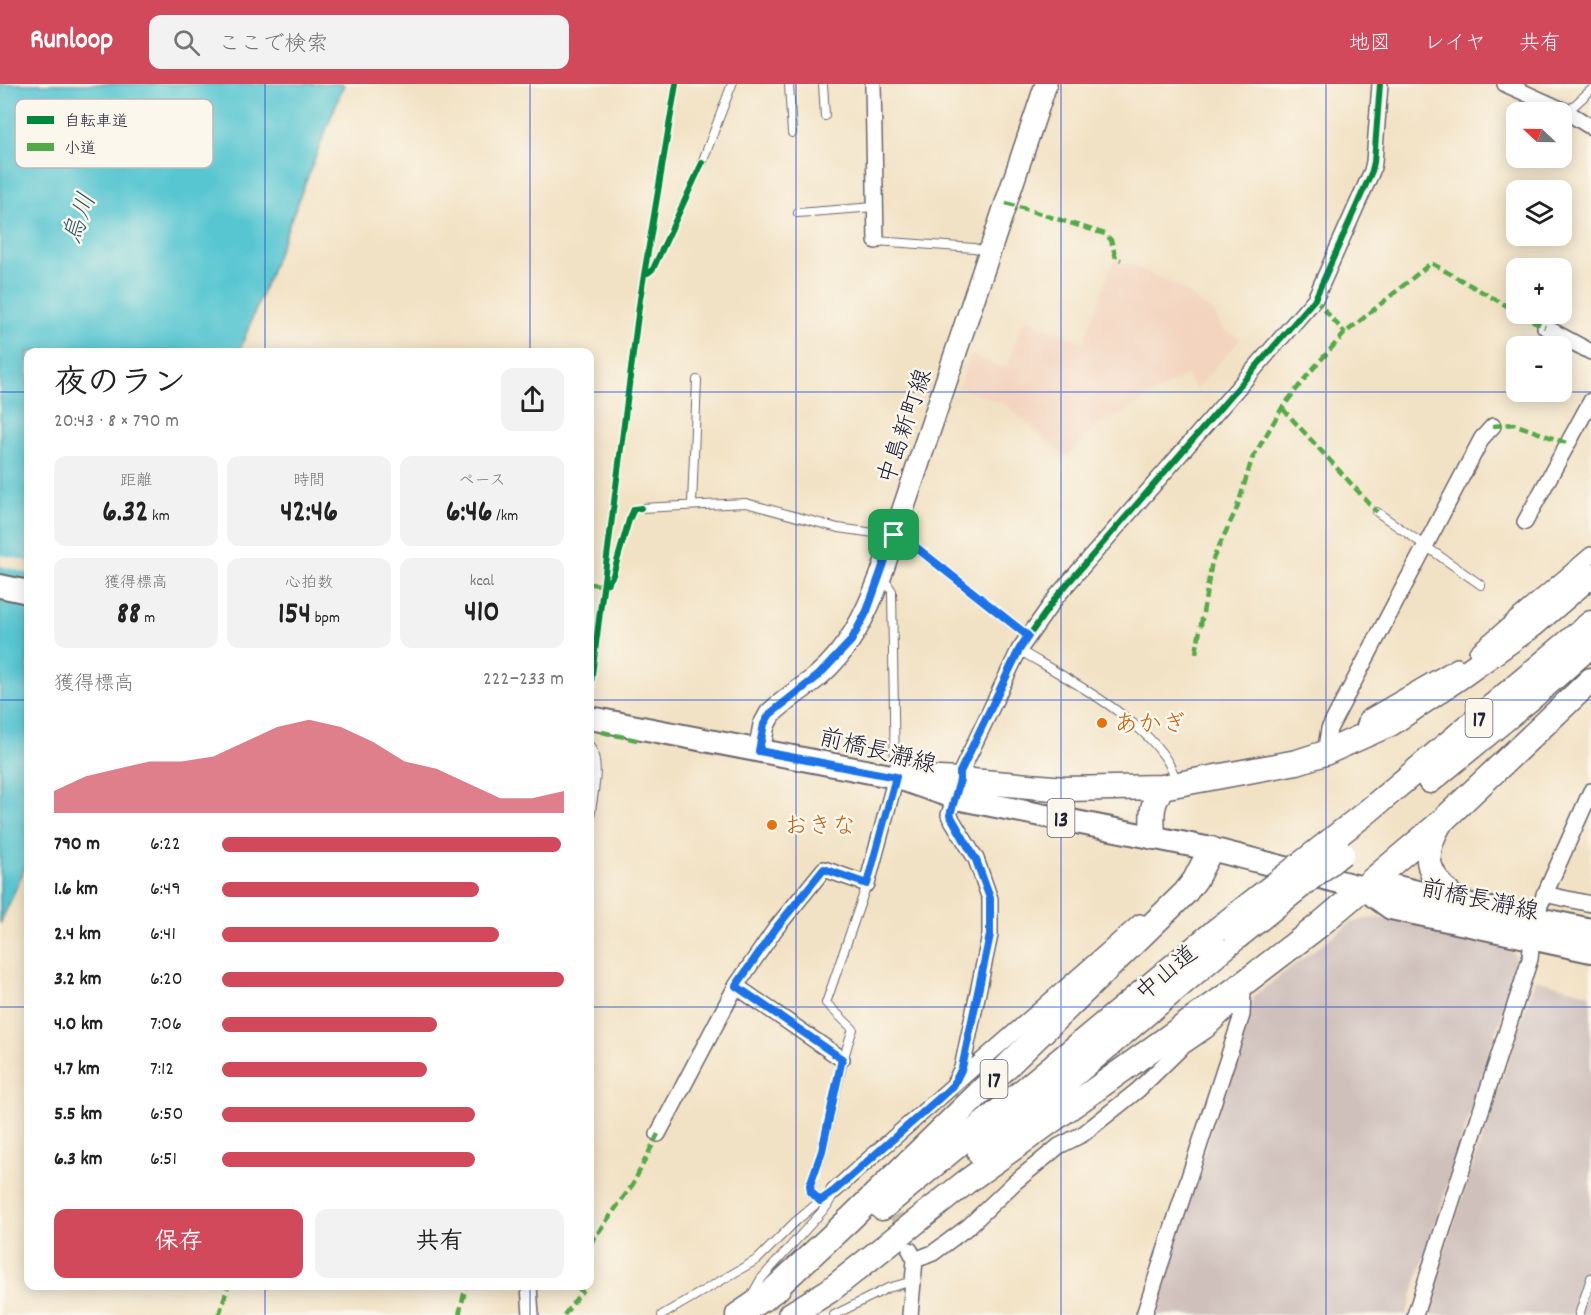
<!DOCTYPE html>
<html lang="ja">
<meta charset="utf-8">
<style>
body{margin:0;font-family:Dekko,"Klee One",sans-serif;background:#f2f2f2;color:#222;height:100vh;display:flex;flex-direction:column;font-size:22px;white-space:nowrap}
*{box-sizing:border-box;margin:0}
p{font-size:20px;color:#767676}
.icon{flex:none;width:33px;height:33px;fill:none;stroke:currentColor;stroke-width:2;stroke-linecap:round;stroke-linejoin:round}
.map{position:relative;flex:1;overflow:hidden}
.drawer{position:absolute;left:24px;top:264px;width:570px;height:942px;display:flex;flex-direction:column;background:#fff;border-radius:12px;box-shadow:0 3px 15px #0003}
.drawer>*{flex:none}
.needle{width:39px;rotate:292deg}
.controls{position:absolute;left:1506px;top:18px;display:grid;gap:12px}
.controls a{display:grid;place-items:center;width:66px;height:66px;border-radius:12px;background:#fff;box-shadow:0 3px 15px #0003;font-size:30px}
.pin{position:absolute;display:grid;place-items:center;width:51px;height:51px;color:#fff;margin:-26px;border-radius:12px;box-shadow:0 3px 9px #0006}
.round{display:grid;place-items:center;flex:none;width:63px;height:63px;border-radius:12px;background:#f2f2f2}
.headline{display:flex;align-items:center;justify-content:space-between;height:102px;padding:0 30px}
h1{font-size:33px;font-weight:700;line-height:45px}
.figures{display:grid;grid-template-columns:repeat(3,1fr);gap:9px;height:102px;padding:6px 30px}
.figures div{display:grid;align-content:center;border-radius:12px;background:#f2f2f2;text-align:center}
.figures b{font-size:30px;font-weight:700}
.figures small{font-size:16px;font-weight:400}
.figures p{font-size:16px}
.chart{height:168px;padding:12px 30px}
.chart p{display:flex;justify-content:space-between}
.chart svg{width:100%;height:108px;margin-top:6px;fill:#d1495b;opacity:.7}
.action{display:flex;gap:12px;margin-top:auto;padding:12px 30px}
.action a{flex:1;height:69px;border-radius:12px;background:#d1495b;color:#fff;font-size:24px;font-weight:700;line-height:69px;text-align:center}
.action a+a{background:#f2f2f2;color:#222}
ul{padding:0 30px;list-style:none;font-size:20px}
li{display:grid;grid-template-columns:96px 72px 1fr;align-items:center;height:45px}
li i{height:15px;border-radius:8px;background:#d1495b}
header{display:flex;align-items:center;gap:36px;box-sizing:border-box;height:84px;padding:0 30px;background:#d1495b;color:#fff}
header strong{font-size:28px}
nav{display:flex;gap:33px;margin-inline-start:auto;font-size:21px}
.search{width:420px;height:54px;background:#f2f2f2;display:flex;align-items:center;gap:15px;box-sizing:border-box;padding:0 21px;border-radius:12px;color:#767676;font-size:22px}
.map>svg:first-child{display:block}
.built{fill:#f3d4bf}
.industrial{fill:#cfc0bb}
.water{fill:#59c6d1;stroke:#3e7486;stroke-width:1.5}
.pier{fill:#f2e2c5}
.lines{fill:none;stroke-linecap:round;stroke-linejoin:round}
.minor-tunnel{stroke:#c8bca9;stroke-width:15;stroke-dasharray:15 8;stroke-linecap:butt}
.service-casing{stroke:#6b656b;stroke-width:10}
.minor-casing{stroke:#6b656b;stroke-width:18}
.secondary-casing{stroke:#6b656b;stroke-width:24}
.primary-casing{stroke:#6b656b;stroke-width:26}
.trunk-casing{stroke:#6b656b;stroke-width:27}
.service{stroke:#fff;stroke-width:8}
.minor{stroke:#fff;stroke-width:15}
.secondary{stroke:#fff;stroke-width:21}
.primary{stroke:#fff;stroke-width:22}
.trunk{stroke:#fff;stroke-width:24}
.trunk-bridge-casing{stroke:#6b656b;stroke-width:27;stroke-linecap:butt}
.trunk-bridge{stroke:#fff;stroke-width:24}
.quiet{stroke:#53aa46;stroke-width:4.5;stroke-dasharray:9 4.5;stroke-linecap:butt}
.cycleway-casing{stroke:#fbf7ec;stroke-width:10}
.cycleway{stroke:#00873e;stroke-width:6}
.route-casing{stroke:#fff;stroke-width:12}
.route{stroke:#1a73e8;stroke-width:8}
.grid{fill:none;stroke:#1d4ed8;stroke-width:1.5;stroke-opacity:0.55}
.food-dot{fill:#e8710a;stroke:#fbf7ec;stroke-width:2}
.labels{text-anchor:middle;stroke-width:5;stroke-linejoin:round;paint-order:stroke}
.shield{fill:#fbf7ec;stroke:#636270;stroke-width:1.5}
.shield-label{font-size:22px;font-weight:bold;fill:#22223b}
.street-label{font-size:24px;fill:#22223b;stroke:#fbf7ec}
.food-label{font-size:24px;fill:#c56008;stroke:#fbf7ec;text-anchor:start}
.water-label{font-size:26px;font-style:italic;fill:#355b70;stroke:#fbf7ec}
.key{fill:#fbf7ec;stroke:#bab7b7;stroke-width:1.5}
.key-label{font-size:16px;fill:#22223b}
</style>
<header>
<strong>Runloop</strong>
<div class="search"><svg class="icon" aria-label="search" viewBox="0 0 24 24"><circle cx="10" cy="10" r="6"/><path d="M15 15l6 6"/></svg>ここで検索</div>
<nav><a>地図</a><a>レイヤ</a><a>共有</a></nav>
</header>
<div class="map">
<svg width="1591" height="1231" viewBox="0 0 1591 1231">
<rect width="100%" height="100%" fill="#fbf7ec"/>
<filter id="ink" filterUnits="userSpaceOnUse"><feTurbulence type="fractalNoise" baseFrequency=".0167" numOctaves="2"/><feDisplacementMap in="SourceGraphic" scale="12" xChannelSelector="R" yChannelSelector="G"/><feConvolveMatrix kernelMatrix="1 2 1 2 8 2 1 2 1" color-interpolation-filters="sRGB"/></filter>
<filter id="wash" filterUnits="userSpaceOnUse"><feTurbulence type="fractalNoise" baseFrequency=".008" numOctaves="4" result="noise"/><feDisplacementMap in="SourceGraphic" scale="24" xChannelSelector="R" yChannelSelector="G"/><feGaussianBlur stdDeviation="1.35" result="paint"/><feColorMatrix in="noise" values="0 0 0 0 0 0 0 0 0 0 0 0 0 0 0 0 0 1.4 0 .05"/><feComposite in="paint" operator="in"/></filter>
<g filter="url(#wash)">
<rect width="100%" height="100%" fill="#f2e2c5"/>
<path class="built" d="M1114,176L1138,184L1183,205L1214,229L1223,246L1241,254L1196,306L1186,290L1122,330L1098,339L1066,373L1005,320L958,304L971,271L1005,285L1025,235L1083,259Z"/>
<path class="industrial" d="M1378,834L1405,838L1506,863L1513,867L1518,880L1406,1231H1151L1255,911L1350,839L1365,835Z
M1535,895L1591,910V1231H1423Z"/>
<path class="water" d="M0,0H344L239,268H28V777L0,840Z"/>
<path class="pier" d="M0,471L28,477V489L0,482Z"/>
</g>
<g filter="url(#ink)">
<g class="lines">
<path class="minor-tunnel" d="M889,1109L906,1155"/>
<g class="service-casing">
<path id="service" d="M789,0L792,49
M823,0L825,32
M1567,28L1591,6
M702,79L732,0
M798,129L874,123
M876,157L974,164L988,168
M692,420L697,296
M641,424L746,419L838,444L903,453L1028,552
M1377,428L1481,501
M882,492L892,507L895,690
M1019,566C1065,594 1162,642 1176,697
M590,662C602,683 592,712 590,735
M820,1117L811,1108C809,1094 819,1081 822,1068C833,1026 838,985 853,945L826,919L867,800
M752,1211L761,1195L827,1122L834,1109
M662,1231L758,1175L795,1138L820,1117L834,1107
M834,1231L888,1204L913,1197
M1579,1231L1591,1194"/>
</g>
<g class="minor-casing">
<path id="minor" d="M873,0L876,157
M1505,0L1567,28L1591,43
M1545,243L1591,268
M1525,438L1591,317
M1477,568L1591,471
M1361,653L1367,634L1457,582
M1325,669L1329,645L1482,354L1493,342
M1544,810L1591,820
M736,902L842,975
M953,1002L962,984L990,851V815L976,775L949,731L960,696L961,688L1019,566L1057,512L1315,215L1372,87L1374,78L1380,0
M658,1050L736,902L776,844L824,785L867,800L896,693
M834,1107L859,1084L1140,838
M910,1166L915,1176L910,1231
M915,1176L933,1169L969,1142L1015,1098L1059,1062L1083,1050L1138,1006L1182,963L1207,946L1242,913
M529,1202L531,1231
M1144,1231L1242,931L1243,908
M1415,1231L1530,875L1532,854L1540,821L1591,707"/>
</g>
<g class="secondary-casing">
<path id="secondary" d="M759,667L764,641L770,630C784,616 802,605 817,593C850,565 866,530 881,491L1046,0"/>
</g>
<g class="primary-casing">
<path id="primary" d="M0,502L28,508
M590,634L896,693L956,714L1211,765L1363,804L1397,803L1457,818L1591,846
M1363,804L1391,824L1591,867"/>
</g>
<g class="trunk-casing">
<path id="trunk" d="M896,693L960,696L1065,705L1162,703
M1430,697L1531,614L1591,561
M1367,728L1591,539
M1439,741C1418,777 1431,792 1457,818
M1153,753C1152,732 1150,722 1162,703L1297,678L1325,669L1390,640L1464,590L1534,540L1591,491
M980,1070L1237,853
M882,1124L1217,846
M765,1214L850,1135L1185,809L1195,796L1211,765
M738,1231L778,1204
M790,1231L829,1207L966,1098L1244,899L1317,843L1440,739L1591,596"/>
</g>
<use href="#service" class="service"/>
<use href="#minor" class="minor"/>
<use href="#secondary" class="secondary"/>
<use href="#primary" class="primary"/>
<use href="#trunk" class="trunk"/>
<g class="trunk-bridge-casing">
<path id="trunk-bridge" d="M1217,846L1367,728
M1237,853L1342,769"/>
</g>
<use href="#trunk-bridge" class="trunk-bridge"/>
<path class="quiet" d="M1006,119L1105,150L1111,156L1116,174L1121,176
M1315,215L1345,249
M1520,230L1545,243
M1282,324L1377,428
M1493,342L1514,340L1569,360
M590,500L602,501
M1196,569L1212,477L1237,424L1252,375L1282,324L1310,288L1345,249L1431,179L1516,227
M602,648L641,657
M590,1160L633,1100L658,1050
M219,1231L228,1202
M459,1231L466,1202
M564,1231L582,1207L576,1202"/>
<g class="cycleway-casing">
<path id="cycleway" d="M648,189L653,185L702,79
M604,500L608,499L613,491L629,436L634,425L641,424
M590,606L640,215L676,0
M953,1002L962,984L990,851V815L976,775L949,731L960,696L961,688L1019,566L1057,512L1315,215L1372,87L1374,78L1380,0"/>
</g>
<use href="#cycleway" class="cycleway"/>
</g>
</g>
<g class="lines" filter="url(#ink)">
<g class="route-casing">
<path id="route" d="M894,451L903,453L1028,552L1019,566L960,688V696L950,731L976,776L990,814V851L962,984L953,1002L834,1107L820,1117L811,1108L810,1101L822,1067L842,975L736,902L776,844L824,785L867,800L896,693L759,667L764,640L770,630L818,592L851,557L867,527Z"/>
</g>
<use href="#route" class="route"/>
</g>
<path class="grid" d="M265,0V268M530,0V268M796,0V1231M1061,0V1231M1326,0V1231M0,308H28M590,308H1591M0,616H28M590,616H1591M0,923H28M590,923H1591M265,1202V1231M530,1202V1231"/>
<g class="food-dot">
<circle cx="1102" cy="639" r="6"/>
<circle cx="772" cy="741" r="6"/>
</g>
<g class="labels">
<g class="shield">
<rect x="1465.5" y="615" width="27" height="38" rx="4.5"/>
<rect x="1047.5" y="715" width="27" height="38" rx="4.5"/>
<rect x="980.5" y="976" width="27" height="38" rx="4.5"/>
</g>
<g class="shield-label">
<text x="1479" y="642">17</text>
<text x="1061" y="742">13</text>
<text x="994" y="1003">17</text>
</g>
<g class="street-label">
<text transform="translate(904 342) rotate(-71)" y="8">中島新町線</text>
<text transform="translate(878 666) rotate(14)" y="8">前橋長瀞線</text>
<text transform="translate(1480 815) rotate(12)" y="8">前橋長瀞線</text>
<text transform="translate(1166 888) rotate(-40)" y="8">中山道</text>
</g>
<g class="food-label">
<text x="1114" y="647">あかぎ</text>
<text x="784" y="749">おきな</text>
</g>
<g class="water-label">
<text transform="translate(78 134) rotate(-70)" y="9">烏川</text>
</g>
</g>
<rect x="15" y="15" width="198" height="69" rx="9" class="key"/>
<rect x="27" y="32" width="27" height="8" fill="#00873e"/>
<rect x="27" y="59" width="27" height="8" fill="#53aa46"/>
<g class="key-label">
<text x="64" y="42">自転車道</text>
<text x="64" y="69">小道</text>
</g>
</svg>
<div class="controls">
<a><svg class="needle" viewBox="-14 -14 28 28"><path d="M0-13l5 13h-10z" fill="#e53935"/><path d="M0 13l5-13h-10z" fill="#767676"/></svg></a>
<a><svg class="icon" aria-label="layers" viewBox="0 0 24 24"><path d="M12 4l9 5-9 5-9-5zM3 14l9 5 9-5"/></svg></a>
<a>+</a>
<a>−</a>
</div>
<div class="pin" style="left:894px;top:451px;background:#1e9e55"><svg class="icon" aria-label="arrive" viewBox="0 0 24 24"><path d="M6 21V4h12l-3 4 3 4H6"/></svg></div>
<section class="drawer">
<div class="headline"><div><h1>夜のラン</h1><p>20:43 · 8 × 790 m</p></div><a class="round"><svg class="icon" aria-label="share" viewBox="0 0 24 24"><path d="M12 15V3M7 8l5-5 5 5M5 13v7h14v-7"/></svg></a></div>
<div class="figures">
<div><p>距離</p><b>6.32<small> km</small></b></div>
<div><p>時間</p><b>42:46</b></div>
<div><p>ペース</p><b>6:46<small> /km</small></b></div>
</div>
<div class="figures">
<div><p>獲得標高</p><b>88<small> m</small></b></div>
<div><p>心拍数</p><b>154<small> bpm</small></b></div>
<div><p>kcal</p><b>410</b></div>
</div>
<div class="chart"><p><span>獲得標高</span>222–233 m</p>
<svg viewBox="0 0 160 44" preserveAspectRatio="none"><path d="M0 44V35L10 29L20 26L30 23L40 23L50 21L60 15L70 9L80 6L90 9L100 15L110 23L120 26L130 32L140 38L150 38L160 35V44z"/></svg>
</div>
<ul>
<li><b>790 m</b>6:22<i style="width:99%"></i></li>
<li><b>1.6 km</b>6:49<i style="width:75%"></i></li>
<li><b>2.4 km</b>6:41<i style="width:81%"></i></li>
<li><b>3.2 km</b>6:20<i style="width:100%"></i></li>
<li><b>4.0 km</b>7:06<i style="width:63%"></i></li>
<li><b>4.7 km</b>7:12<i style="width:60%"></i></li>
<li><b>5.5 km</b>6:50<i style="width:74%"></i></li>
<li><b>6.3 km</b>6:51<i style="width:74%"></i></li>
</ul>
<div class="action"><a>保存</a><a>共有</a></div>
</section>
</div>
